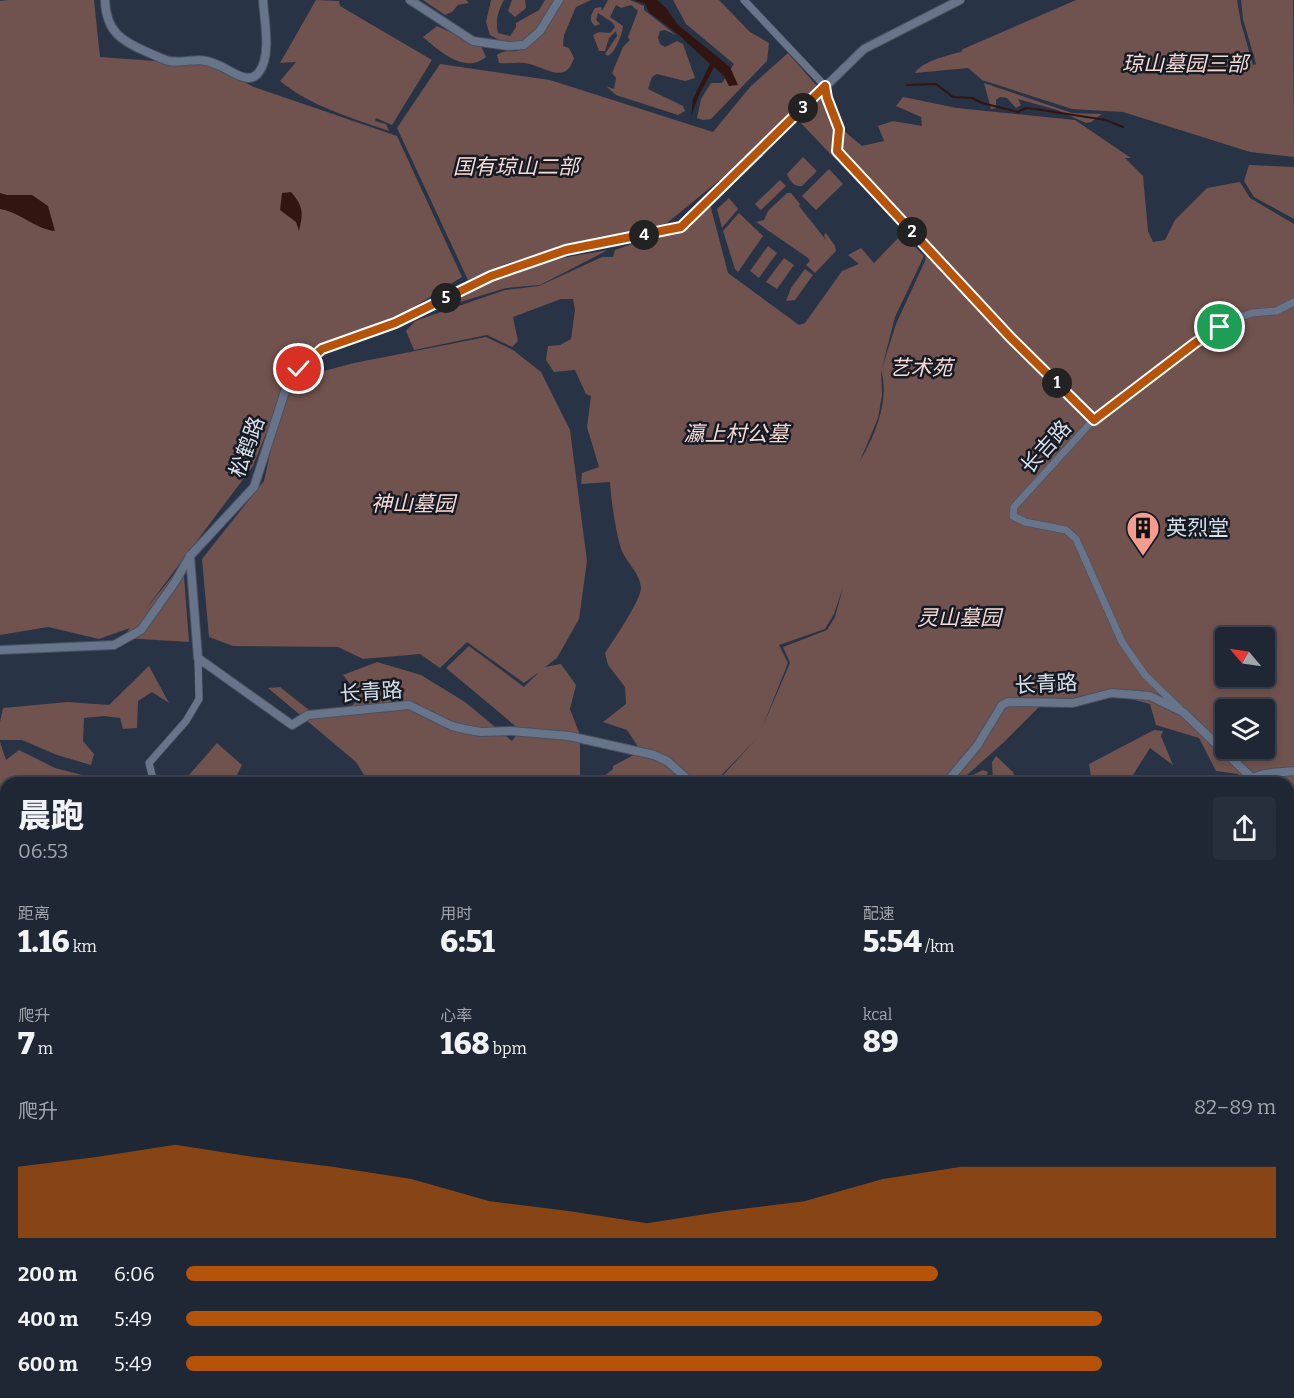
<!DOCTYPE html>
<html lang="zh">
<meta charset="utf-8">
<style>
body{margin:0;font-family:Bitter,"Noto Sans SC",serif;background:#272e3c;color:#f1f3f6;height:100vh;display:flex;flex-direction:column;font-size:22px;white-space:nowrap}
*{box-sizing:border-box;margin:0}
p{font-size:20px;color:#a1a5ac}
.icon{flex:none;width:33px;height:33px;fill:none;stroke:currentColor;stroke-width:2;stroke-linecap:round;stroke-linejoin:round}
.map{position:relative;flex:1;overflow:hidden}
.panel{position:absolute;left:0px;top:777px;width:1294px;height:621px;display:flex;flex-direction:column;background:#1f2634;border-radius:18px 18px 0 0;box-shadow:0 3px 9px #0003,0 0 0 2px #3c434f}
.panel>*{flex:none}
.needle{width:39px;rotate:299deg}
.buttons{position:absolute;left:1215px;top:627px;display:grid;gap:12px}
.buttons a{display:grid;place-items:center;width:60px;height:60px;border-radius:6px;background:#1f2634;box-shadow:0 3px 9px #0003,0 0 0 2px #3c434f;font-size:30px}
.pin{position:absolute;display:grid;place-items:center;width:51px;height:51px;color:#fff;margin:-26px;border:3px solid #fff;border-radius:50%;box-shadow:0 2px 6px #0007}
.km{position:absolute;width:30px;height:30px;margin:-15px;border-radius:50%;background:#222;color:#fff;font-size:16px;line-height:30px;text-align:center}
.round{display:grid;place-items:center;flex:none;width:63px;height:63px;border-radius:6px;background:#272e3c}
.overview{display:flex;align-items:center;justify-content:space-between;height:102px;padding:0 18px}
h1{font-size:33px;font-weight:800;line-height:45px}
.figures{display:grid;grid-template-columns:repeat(3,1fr);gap:9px;height:102px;padding:6px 18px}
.figures div{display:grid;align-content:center}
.figures b{font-size:30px;font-weight:800}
.figures small{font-size:16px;font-weight:400}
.figures p{font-size:16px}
.chart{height:168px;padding:12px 18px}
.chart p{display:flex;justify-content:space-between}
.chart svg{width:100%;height:108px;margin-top:6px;fill:#b45309;opacity:.7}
ul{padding:0 18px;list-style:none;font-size:20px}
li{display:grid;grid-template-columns:96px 72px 1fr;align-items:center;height:45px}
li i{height:15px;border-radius:8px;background:#b45309}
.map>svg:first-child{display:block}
.green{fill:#70524e;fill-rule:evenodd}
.water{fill:#321411}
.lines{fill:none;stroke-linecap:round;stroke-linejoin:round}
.stream{stroke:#321411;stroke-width:2}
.minor-casing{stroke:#495161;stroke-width:8}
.tertiary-casing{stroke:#495161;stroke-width:10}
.secondary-casing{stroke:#495161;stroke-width:10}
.primary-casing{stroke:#495161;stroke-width:12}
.minor{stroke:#68748a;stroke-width:7}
.tertiary{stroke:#68748a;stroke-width:8}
.secondary{stroke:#68748a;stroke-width:9}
.primary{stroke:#6989c4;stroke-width:10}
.route-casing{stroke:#fff;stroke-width:12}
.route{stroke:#b45309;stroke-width:8}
.labels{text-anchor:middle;stroke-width:5;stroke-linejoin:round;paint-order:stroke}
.park-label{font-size:21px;font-style:italic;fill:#f6dad6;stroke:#161b23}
.street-label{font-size:21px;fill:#d8dfeb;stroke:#161b23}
.poi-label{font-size:21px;fill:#d8dfeb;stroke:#161b23;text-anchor:start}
</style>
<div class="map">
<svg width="1294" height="1398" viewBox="0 0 1294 1398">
<rect width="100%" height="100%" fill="#293346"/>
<path class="green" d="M9,0H94L100,57L211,65L254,87L397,136L462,277L398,317L321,347L292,368L253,466L145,610L183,563L189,642L123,638L130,628L99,639L48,627L0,635V1Z
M316,0L339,1L340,6L432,60L392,125L376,118L375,121L386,124L389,131C352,118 310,106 280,81L296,62L280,63Z
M423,0H466L469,3L458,5L452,12L445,15Z
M491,0H504C498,11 495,21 498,33L510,36L516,27V23L539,10L545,0H556L536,30L522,42H503L490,35L486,22Z
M512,0H525L526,8L515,17L508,11Z
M564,0H591L576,7L564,35L563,46L569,48L574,58C565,87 544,65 524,63C516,62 507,64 499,63L497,55C505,49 512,53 520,50C541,42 553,17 564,0Z
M608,0H630L644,6V10L676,35L665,30L660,31L658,38L660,44L665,47L677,41L683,44L695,78L685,81L657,74L652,77L648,89L683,106L685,111L678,115L616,95L606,86L614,89L616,78L612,73L623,47L630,40L628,37L638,11L631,5L621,8L616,5L610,17L623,26C622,35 616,51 608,56L605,54L617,36L616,31L609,38L605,51H599L593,35L599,32L610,33L615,27L613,23L598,13L596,20L600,24L595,26C588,20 591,15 595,8L601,7L602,11Z
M673,0H719L750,32L769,43L767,61L711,119L703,120L697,118L701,99L711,83H722L734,64L686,24Z
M1076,0H1237L1241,23L1253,65L1256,64L1243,19L1241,0H1293L1294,157L1250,152L1123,112L1072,109L982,80L968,68L915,73C921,62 948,55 961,52L963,49Z
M437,26L478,45L482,48L486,57C465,75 438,50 423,37Z
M788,53L817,86L721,179L667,223L508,263L468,280L397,128L440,64L550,80L713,132L751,86Z
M984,83L1072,113L1102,114L1091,122L1086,123L1057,110L1018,99L1021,105L1016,108L1007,98L1000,97L996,100V108L991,109Z
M827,88L830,89L827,94L840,128L839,149L851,162L842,151L843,130L862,146L884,141L878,126L893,121L922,126L921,117L896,106L903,97L957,108L1075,120L1131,158H1125L1143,176L1148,231L1153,242L1165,240L1175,220L1207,188L1240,182L1250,198L1294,224V906L1289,908L1288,783H1242L1238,774L1216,771L1199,738L1156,725L1150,704L1112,694L1041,705L1003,743L958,783H716L758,737L714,783H602L599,780L613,769V766L641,751L627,730L603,722L626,704L625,687L608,665L605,653C613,641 641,600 641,588C640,573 627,563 622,551C616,536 611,498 610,482L581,484L582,473L599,467L587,427L591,396L586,394L575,370L554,372L546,360L548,346L560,345L571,339L575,310L573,299H561L513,317L518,341L512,347L487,335L414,350L406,331L415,321L505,290L539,286L602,257H613L615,250L658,235L676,234L710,204L728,273L799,325L805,323L842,271L859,264L848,255L861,248L874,263L902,234L924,256L895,317L882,368L896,324L925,261L926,254L797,119ZM881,370C890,400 875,435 860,461L878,418L882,395ZM843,587L835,617L827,630L783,647L790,663L762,728L788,663L779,645L825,629L834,614ZM1226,638H1264V676H1226ZM1226,710H1264V748H1226Z
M803,157L817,171L802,186C794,187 790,181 787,174Z
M1249,165L1294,167V219L1254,197L1244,181Z
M829,169L843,184L816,210L802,196Z
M780,180L786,186L761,210L755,204Z
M787,193H791L800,204L799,206L826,240L824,235L826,233L835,246L836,251L815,273L806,265L810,261L808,258L756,222L764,220L768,211Z
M729,198L738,209L722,228L717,209Z
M739,213L763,236L738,272L735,269L723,231Z
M768,246L777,253L759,278L750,271Z
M608,250L540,285L506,288L424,313L491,279L562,258Z
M784,258L794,265L777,289L766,282Z
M805,269L813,275L795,300L786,301L791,288Z
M486,337L513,350L541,372L570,430L587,561L579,619L557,658L545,667L561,664L576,685L570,709L580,735V783H369L356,762L268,688L280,687L314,714L345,713L360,697L343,675L377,662L421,675L465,702L512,741L520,730L446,668L469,646L524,687L539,672L524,683L467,642L440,668L420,654L363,659L338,647L233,646L209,637L202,559L264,481L277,421L287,393L301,377L354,363Z
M149,666L169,703L152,692L138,701L137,728L123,729L120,718L104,716L84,718L83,741L94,754L91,765L57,755L22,740H0V722L3,708L68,702L109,705Z
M1154,730L1163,731L1161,736L1173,765L1150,748L1128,783H1092L1089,764Z
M0,742L6,760L19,750L55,768L86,776L92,783H6V872L0,863Z
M217,743L242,765L233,783H182Z
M996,756L1013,772L1017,783H993L992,762Z
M983,770L988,772L984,781L988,783H967L971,776Z
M0,931H6V962L0,959Z
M1289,1046H1293L1294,1050V1100L1289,1095Z
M6,1266V1373L4,1374L0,1371V1269Z
M31,1392H299L304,1398H31Z
M541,1392H583L586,1394L582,1398H538L536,1397Z"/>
<path class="water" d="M634,0H657L666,8L678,25L730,67L738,85L729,86L724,76L714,67L698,97L691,117L693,99L710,64L679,35L649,12L645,4Z
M291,192C304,207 303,213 299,231L296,222L280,210L282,193Z
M0,193L7,195H32L48,206L55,231C35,229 20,212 0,209Z
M1289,1135L1294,1138V1239L1289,1261Z
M1294,1325V1398H1276L1277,1392H1288L1289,1347Z
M1166,1392H1255L1252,1398H1174Z"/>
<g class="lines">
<path class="stream" d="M907,85L936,84L953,97L972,98L982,103L1018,112L1026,108L1035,109L1106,120L1123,127"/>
<g class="minor-casing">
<path id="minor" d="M744,0L825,86L827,98L839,129L836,151L1011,338L1094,420
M1179,708L1145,675L1122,642L1076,539L1066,530L1025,522L1013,516L1014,507L1095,418L1195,343L1227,322L1252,313L1276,311L1294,302
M154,783L149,763L186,721L199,699L198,658
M441,1392L447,1398
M521,1392L528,1398
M602,1392L605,1395
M504,1398L510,1392"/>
</g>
<g class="tertiary-casing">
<path id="tertiary" d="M105,0C106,31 121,41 147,52C154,55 162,59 169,61C188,64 196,55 218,65C229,69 249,87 259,72C272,55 264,20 263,0
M410,0L473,41L508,46L524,45L540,31L559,0
M190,556L198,658L292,725L308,715L409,705L452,726L464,729L481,732L511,731L569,736L654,755L667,761L692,783
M0,650L114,645L141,630L175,582L190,556L254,487L290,376L322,349L395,323L491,276L566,250L681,227L864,49L960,0
M946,783L977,746L1002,705L1008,702L1073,703L1111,693L1150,696L1183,712L1252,778
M1247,783C1258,771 1279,773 1294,771
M1288,923L1294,927
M1288,1303L1294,1283
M1262,1398L1263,1392"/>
</g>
<g class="secondary-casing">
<path id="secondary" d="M0,992L6,998
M0,1047L6,1053
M345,1392L351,1398
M414,1392L420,1398"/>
</g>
<g class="primary-casing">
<path id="primary" d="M0,1009L6,1015
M0,1032L6,1038
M367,1392L373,1398
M390,1392L396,1398"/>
</g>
<use href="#minor" class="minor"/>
<use href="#tertiary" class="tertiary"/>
<use href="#secondary" class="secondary"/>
<use href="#primary" class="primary"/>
</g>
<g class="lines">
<g class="route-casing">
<path id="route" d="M299,369L322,349L395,323L491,276L566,250L681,227L825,86L827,98L839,129L837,151L1011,338L1094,420L1195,343L1220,327"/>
</g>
<use href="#route" class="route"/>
</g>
<defs>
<g id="building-pin" transform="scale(1.725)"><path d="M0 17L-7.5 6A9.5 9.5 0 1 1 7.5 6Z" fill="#f59c91" stroke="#161b23"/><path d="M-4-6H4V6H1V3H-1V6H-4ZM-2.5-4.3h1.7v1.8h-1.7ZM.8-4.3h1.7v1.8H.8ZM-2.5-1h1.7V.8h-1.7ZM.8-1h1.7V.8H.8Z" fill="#111"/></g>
</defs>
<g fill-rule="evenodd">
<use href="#building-pin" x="1143" y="528"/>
</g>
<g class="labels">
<g class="park-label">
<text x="1185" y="71">琼山墓园三部</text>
<text x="516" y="174">国有琼山二部</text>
<text x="921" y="375">艺术苑</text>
<text x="736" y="441">瀛上村公墓</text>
<text x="413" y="511">神山墓园</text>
<text x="959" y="625">灵山墓园</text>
</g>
<g class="street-label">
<text transform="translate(247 447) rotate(-70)" y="7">松鹤路</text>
<text transform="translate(1046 447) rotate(-48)" y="7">长吉路</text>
<text transform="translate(1046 684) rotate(-3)" y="7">长青路</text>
<text transform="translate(371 692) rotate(-4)" y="7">长青路</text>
</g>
<g class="poi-label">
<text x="1166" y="535">英烈堂</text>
</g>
</g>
</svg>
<div class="buttons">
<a><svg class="needle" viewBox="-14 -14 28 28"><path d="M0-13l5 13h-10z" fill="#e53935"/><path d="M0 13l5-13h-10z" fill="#a1a5ac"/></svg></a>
<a><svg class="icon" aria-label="layers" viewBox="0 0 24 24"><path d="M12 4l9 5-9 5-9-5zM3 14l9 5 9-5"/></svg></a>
</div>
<div class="pin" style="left:1220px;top:327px;background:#1e9e55"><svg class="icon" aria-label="arrive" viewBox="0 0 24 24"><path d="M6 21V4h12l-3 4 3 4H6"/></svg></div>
<div class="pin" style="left:299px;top:369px;background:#d93025"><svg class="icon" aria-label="check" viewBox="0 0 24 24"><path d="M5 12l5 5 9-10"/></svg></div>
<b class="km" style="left:1057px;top:383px">1</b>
<b class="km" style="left:912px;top:232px">2</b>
<b class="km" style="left:803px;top:108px">3</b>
<b class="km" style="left:644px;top:235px">4</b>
<b class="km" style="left:446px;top:298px">5</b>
<section class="panel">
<div class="overview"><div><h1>晨跑</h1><p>06:53</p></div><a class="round"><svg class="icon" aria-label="share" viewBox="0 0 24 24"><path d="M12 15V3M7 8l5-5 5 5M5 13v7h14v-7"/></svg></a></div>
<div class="figures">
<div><p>距离</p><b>1.16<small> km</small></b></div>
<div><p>用时</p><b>6:51</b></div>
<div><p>配速</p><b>5:54<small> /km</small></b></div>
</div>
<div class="figures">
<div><p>爬升</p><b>7<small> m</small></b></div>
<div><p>心率</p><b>168<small> bpm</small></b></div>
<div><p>kcal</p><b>89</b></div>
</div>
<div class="chart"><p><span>爬升</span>82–89 m</p>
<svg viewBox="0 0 160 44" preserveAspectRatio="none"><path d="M0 44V15L10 11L20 6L30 11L40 15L50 20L60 29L70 33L80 38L90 33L100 29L110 20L120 15L130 15L140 15L150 15L160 15V44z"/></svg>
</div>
<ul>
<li><b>200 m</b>6:06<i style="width:69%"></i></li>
<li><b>400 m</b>5:49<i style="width:84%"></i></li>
<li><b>600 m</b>5:49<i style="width:84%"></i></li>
</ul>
</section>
</div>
